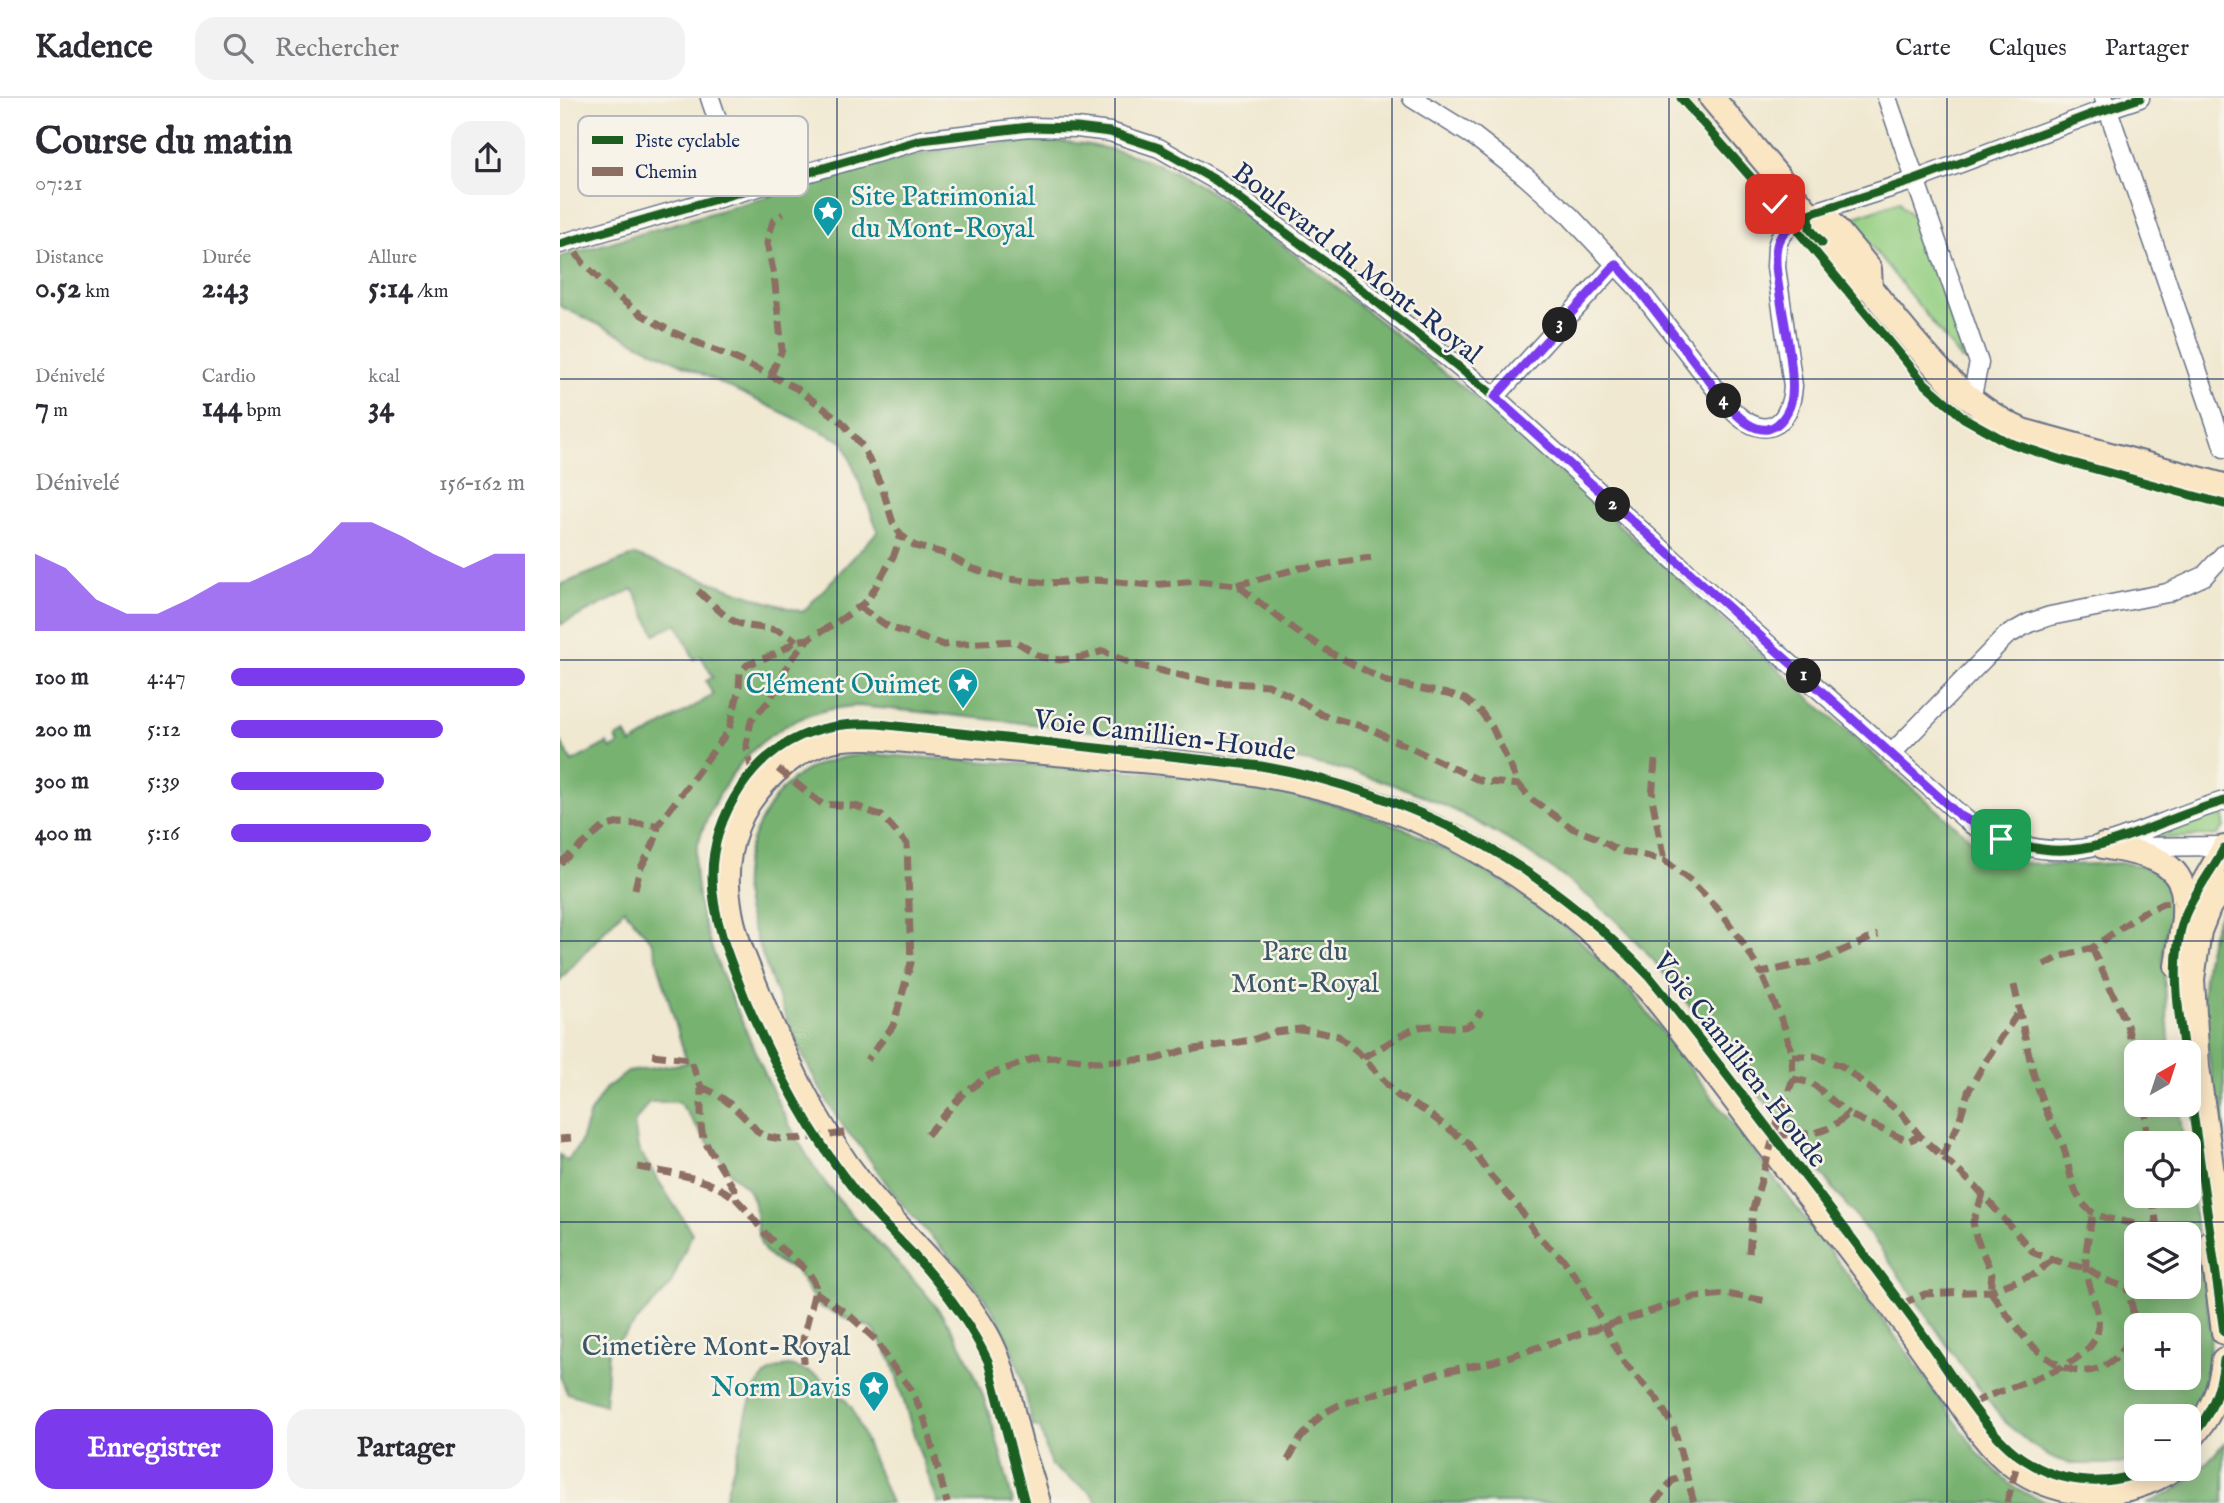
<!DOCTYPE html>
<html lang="fr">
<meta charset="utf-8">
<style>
body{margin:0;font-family:"IM FELL English",serif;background:#f2f2f3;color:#2b2b33;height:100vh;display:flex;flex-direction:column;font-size:26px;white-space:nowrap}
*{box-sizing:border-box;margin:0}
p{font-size:23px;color:#7c7c81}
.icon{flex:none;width:38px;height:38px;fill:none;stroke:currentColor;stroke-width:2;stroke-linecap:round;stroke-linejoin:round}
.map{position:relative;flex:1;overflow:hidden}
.sheet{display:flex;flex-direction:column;background:#fff;width:560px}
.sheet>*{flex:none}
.needle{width:46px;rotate:39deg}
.controls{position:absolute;left:1564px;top:942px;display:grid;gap:14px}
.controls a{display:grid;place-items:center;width:77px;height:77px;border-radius:14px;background:#fff;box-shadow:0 4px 18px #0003;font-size:35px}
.pin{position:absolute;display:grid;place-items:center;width:60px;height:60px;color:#fff;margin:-30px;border-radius:14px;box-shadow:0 4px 10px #0006}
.km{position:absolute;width:35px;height:35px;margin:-18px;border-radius:50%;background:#222;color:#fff;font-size:19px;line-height:35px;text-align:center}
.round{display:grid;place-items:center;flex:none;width:74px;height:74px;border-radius:21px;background:#f2f2f3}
.head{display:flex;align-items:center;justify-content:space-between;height:119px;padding:0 35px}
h1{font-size:38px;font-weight:800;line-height:52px}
.figures{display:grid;grid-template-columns:repeat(3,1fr);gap:10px;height:119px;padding:7px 35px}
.figures div{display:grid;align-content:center}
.figures b{font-size:30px;font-weight:800}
.figures small{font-size:19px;font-weight:400}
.figures p{font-size:19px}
.chart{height:196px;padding:14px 35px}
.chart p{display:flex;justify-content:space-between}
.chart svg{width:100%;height:126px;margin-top:7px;fill:#7c3aed;opacity:.7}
.primary-button{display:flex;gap:14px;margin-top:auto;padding:14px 35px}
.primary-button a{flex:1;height:80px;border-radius:21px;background:#7c3aed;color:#fff;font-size:28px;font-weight:800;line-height:80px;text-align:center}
.primary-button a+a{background:#f2f2f3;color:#2b2b33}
ul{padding:0 35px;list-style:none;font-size:23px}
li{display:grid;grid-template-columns:112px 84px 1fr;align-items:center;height:52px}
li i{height:18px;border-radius:9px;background:#7c3aed}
header{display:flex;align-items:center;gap:42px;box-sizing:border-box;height:98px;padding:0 35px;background:#fff;border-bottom:2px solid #e1e1e2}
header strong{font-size:33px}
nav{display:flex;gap:38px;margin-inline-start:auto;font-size:24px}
.search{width:490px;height:63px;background:#f2f2f3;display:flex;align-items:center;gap:18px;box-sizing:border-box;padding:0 24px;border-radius:21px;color:#7c7c81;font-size:26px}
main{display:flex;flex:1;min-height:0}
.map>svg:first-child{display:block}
.green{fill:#95cf83;stroke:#587f70;stroke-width:2}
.forest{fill:#78b271;stroke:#4a7068;stroke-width:2;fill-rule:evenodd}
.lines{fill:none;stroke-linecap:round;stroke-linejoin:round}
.street-casing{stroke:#667086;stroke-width:21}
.secondary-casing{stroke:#667086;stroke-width:28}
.street{stroke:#fff;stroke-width:18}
.secondary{stroke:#fbe6c4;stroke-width:24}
.quiet{stroke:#8d6e63;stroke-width:7;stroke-dasharray:14 7;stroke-linecap:butt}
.cycleway-casing{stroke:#f7f3e8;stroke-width:13}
.cycleway{stroke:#1b5e20;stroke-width:9}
.route-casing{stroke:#fff;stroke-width:14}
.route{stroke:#7c3aed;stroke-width:9}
.grid{fill:none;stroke:#1b2f5e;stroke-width:2;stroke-opacity:0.55}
.labels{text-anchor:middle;stroke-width:5;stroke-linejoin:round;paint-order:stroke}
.culture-label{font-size:28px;fill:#0d838f;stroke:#f7f3e8;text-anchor:end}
.street-label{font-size:28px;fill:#1b2f5e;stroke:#f7f3e8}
.park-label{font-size:28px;fill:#3a5767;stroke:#f7f3e8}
.key{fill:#f7f3e8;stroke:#b5b8bf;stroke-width:2}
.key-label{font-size:19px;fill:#1b2f5e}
</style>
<header>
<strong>Kadence</strong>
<div class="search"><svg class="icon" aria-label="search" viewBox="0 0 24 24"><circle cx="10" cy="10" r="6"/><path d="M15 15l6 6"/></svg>Rechercher</div>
<nav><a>Carte</a><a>Calques</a><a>Partager</a></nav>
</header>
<main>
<section class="sheet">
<div class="head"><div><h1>Course du matin</h1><p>07:21</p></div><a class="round"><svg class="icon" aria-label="share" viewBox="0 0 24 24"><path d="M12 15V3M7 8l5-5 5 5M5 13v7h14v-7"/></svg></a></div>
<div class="figures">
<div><p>Distance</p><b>0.52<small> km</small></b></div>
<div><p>Durée</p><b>2:43</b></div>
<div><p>Allure</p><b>5:14<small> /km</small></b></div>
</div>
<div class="figures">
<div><p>Dénivelé</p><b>7<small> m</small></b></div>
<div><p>Cardio</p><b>144<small> bpm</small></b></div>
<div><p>kcal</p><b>34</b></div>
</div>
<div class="chart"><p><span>Dénivelé</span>156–162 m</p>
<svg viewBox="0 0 160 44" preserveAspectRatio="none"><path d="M0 44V17L10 22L20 33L30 38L40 38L50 33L60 27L70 27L80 22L90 17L100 6L110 6L120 11L130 17L140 22L150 17L160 17V44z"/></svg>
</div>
<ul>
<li><b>100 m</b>4:47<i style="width:100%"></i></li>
<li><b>200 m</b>5:12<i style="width:72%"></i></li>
<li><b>300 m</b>5:39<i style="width:52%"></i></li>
<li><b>400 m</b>5:16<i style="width:68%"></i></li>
</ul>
<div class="primary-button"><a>Enregistrer</a><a>Partager</a></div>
</section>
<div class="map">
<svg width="1664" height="1405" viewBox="0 0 1664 1405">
<rect width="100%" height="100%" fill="#f7f3e8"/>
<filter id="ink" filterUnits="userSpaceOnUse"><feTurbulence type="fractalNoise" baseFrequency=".0143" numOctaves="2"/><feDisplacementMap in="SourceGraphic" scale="14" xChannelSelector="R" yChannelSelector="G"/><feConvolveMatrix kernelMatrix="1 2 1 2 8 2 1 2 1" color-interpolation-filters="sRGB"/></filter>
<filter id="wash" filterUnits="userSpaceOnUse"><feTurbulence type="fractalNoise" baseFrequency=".00686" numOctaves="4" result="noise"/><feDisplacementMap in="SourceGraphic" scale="28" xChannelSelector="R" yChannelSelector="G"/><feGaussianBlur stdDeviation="1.57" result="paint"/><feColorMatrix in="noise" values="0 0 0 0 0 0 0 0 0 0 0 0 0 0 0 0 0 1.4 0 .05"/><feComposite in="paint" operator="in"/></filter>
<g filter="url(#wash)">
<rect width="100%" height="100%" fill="#f0e8d0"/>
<path class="green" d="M1340,103L1342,108L1358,123L1405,262H1402L1290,121Z
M1664,711V729L1658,737L1592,741V734Z"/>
<path class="forest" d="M495,43C578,49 625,74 691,122L938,317L1264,613L1413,743L1437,756L1464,765L1504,767L1564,765L1603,773L1616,801L1605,840L1603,861L1610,954H1577V1006H1618L1624,1045H1577V1097H1629V1076L1651,1236L1647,1281L1642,1296L1628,1318H1577V1362L1559,1366H1512L1490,1359L1469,1345L1447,1326L1400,1266L1318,1147L1094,863C1081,849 1068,834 1054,821C1005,775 938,732 877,704C786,663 686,653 588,640C492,628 395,617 298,608C244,610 196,638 167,684C154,704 137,738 135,762C134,769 136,777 136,783C141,834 164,882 184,928C210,988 235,1049 277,1100C316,1148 367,1186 397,1240C426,1291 439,1349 453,1405H378L355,1341L332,1263L313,1231L258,1208L235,1171C180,1156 208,1118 186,1089C181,1084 175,1080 170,1074C152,1052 136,1027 119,1004H89L74,1025L78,1051L132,1135L110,1188L48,1254L45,1307L7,1295L0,1278V1057L7,1063L20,1046L30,1015L45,991L68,974L127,965L92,844L64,811L0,882V642L12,664L47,645L51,651L59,647L56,640L65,635L71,646L153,597L146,583L153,579L141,558L134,561L117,526L95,536L73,491L0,527V487L75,457L208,504L243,514L318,433L284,344L0,208V159L330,63C383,49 440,44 495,43ZM1577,1136H1629V1188H1577ZM1577,1227H1629V1279H1577Z
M306,656L599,675L690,689L773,706L842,729L931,776L974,805L1014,836L1070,892L1344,1250L1418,1355L1451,1387L1471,1398L1492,1405H538L530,1394L491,1368L480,1330L472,1328C466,1291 455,1251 436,1218C410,1174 369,1140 337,1100C324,1083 313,1065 300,1048C296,1042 290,1038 286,1032C251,983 222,914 202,856C193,831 182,806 184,779C185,758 193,737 203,719C227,675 257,661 306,656Z
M1664,809V1060L1642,914C1643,878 1646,840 1664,809Z
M229,1268C256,1273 275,1288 292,1310L331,1405H164C168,1385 175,1365 180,1346C188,1314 189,1272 229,1268Z
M1664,1345V1405H1586C1619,1395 1643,1371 1664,1345Z"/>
</g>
<g filter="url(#ink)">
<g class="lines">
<g class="street-casing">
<path id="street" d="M150,0L181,92
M852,0L915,39L965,78L1010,118L1076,188L1171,311C1202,343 1230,332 1233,288L1216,169L1217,148L1221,137L1226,132L1249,116L1355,82L1535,15L1580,0
M1327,0L1419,265L1411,302
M1544,0L1664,350
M0,146L361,42L469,29L517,30L550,34L599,50L655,82L788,181L889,261L935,299L1140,486L1411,726C1514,784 1565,732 1664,703
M935,299L1056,166
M1331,656L1446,538L1469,525L1490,518L1607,495L1644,478L1664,456
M1575,749L1664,748"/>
</g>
<g class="secondary-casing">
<path id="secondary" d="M1152,0L1249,116L1250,131L1293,184L1310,190C1355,245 1395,302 1462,333L1664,388
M1249,116L1265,118L1309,171L1310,190
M1543,748C1571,754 1615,757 1623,792C1625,800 1624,811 1624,820
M1664,787L1649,808L1639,833L1632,881L1637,969L1664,1160
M1617,868L1624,820L1664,750
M1652,1143L1664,1234
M1629,1342C1650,1319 1661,1293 1664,1262
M478,1405C473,1385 466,1366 460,1346C450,1309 445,1269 426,1236C393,1179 341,1137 301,1086C257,1030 227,965 200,900C188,870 173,839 169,807C163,772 169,735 188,705C207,677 236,650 271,642C302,635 337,642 368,644C430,649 492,655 554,660C624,665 696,672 764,690C884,720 995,790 1079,880C1123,931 1163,986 1203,1039C1244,1093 1287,1145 1326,1200C1349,1231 1371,1263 1394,1295C1411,1321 1429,1350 1454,1368C1503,1403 1565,1402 1614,1370"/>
</g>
<use href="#street" class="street"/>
<use href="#secondary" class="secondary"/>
<path class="quiet" d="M16,155L24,166L58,199L82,217L110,233L181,263L236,290L281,323L303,349L322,389L333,425L341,437L355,448L383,455L411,470L447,481L489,485L536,482L591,487L637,483L677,487L736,533L771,555L828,584L887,596L905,601L921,614L932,629L959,687L971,701L1012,730L1035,739L1057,752L1104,762L1132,784L1160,813L1185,848L1201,875L1263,861L1318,837
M211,277L222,252L214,177L207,145L213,123L223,116
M677,487L740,470L811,460
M138,493C151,504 163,519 178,525C200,533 217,526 236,543
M299,509L329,529L384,547L455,543L481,559L500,562L524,559L543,553L572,566L650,584L708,587L737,601L762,617L808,630L921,683L959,687
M1095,662L1092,700L1104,762
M218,671L262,706L296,708L322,718L347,746L351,865L333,928L307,962
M192,673L186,647L191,623L210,602L230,563L248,541
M0,765L44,729L59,725L98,727
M75,791C77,782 79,772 84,764C91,751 97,742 98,727L169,632L179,591L180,575L187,567L218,555L236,543L248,541L276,525L308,502L334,457L341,437
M1532,850L1567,927L1577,968
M1484,867L1502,858L1532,850L1582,815L1602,806L1615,804
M1454,887C1464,930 1470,976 1488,1017C1492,1029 1501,1039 1504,1051C1511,1073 1511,1100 1532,1114C1552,1126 1579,1121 1598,1136
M92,957L130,961L141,989V1026L143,1041L175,1092L177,1103
M1232,958H1254L1282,968L1342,1016L1360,1038L1416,1089L1474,1155L1509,1167L1525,1169L1546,1182L1567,1190L1577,1184
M803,959C821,951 840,936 857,930C874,924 901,934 911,926C915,923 918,917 921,913
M1233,981L1252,985L1288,1016
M141,989C161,996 174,1009 189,1024C193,1027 196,1033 201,1036C216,1046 269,1038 287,1034
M1585,1006L1587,1045
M367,1037L403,996L429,977L475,960L499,959L535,964L596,961L622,953L692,942L715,934L741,931L778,938L803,959L838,998L865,1013L908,1045L930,1077L957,1107L978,1139L1003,1161L1022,1187L1065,1266L1097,1301L1114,1330L1134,1405
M1214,1038C1247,1034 1261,1041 1288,1016L1348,1043L1360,1038
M0,1041L11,1040
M1382,1058L1398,1027L1408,994L1426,962L1460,912
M78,1069C111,1076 153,1079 179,1104C193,1118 202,1135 218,1148C229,1158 250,1171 255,1186C257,1192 244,1232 243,1243C242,1250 244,1258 244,1265
M1423,1096L1413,1124L1416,1139L1432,1176L1430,1193C1451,1221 1468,1252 1501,1268C1538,1286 1575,1255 1573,1216C1573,1208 1569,1198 1567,1190
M1592,1097L1598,1136
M1629,1153L1641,1156
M1189,1155L1193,1111L1218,1023L1233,981L1232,958L1225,930L1201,875
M255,1194L289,1217L317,1243L330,1265L351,1291L365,1322L387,1405
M1341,1206L1365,1196L1430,1193L1475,1176L1492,1162
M1412,1306C1443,1287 1533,1272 1538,1231C1541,1209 1526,1189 1526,1168C1525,1151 1530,1131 1533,1114
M728,1362L740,1341L752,1327L764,1315L779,1307L886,1273L932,1264L1135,1199L1166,1196L1207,1203
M1094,1405L1112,1383L1127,1376
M1447,1405L1456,1370"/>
<g class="cycleway-casing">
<path id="cycleway" d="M1121,0L1233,127L1363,284L1404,320L1447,344L1502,362L1664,406
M1262,145L1250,131L1249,116L1355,82L1535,15L1580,0
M0,146L361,42L469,29L517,30L550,34L599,50L655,82L788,181L889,261L935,299L1140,486L1411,726C1514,784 1565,732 1664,703
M1624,954C1618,912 1610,861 1624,820C1633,796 1652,773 1664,750
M1629,986L1664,1234
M1629,1342C1650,1319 1661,1293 1664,1262
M465,1405L428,1263C409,1223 382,1188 352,1155C334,1136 315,1118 298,1097C251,1038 217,973 187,905C171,865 152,821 152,778C152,745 163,716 181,689C215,640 260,623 318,626L701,668C854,695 981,764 1089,878C1129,927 1167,977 1206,1028C1255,1091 1303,1154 1350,1218C1381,1259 1423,1336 1465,1362C1503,1387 1551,1390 1591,1370"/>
</g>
<use href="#cycleway" class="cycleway"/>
</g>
</g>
<g class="lines" filter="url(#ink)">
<g class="route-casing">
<path id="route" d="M1215,106L1233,127C1225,133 1219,138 1217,148C1214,162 1217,177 1219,191C1223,220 1235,271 1232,298C1231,311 1221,328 1208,331C1193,333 1181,321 1171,311L1076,188L1056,166L935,299L1399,717L1441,741"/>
</g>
<use href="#route" class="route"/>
</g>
<path class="grid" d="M277,0V1405M555,0V1405M832,0V1405M1109,0V1405M1387,0V1405M0,281H1664M0,562H1664M0,843H1664M0,1124H1664"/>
<defs>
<g id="sight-pin" transform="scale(1.575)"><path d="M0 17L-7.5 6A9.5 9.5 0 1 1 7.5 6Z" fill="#0f9aa8" stroke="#f7f3e8"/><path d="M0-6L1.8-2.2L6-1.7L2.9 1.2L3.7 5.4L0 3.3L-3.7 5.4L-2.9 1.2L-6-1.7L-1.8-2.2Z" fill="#fff"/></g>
</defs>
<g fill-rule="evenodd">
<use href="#sight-pin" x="268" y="113"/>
<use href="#sight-pin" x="403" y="585"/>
<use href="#sight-pin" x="314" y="1288"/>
</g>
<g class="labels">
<g class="culture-label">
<text x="291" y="107" text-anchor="start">Site Patrimonial<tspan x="291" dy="32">du Mont-Royal</tspan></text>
<text x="380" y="595">Clément Ouimet</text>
<text x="291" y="1298">Norm Davis</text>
</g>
<g class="street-label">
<text transform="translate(798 164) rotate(38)" y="10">Boulevard du Mont-Royal</text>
<text transform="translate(605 636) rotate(7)" y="10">Voie Camillien-Houde</text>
<text transform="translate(1181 961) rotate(52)" y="10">Voie Camillien-Houde</text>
</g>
<g class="park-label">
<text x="745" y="862">Parc du<tspan x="745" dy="32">Mont-Royal</tspan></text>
<text x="156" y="1257">Cimetière Mont-Royal</text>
</g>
</g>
<rect x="18" y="18" width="230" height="80" rx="10" class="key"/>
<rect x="32" y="38" width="31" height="8" fill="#1b5e20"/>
<rect x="32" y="69" width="31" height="9" fill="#8d6e63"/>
<g class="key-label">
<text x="75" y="49">Piste cyclable</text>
<text x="75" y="80">Chemin</text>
</g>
</svg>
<div class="controls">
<a><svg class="needle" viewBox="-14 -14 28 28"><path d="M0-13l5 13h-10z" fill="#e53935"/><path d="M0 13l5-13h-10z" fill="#7c7c81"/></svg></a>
<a><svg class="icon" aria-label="locate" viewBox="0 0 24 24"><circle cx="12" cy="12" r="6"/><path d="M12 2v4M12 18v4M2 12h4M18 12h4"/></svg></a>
<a><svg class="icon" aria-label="layers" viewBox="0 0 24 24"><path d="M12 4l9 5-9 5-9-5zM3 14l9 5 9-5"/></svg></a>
<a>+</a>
<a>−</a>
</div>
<div class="pin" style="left:1441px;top:741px;background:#1e9e55"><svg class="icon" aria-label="arrive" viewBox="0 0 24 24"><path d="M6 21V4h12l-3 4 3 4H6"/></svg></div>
<div class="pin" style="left:1215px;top:106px;background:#d93025"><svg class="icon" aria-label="check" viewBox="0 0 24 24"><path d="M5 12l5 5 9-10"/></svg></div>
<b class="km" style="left:1244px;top:578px">1</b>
<b class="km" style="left:1053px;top:407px">2</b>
<b class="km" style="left:1000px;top:227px">3</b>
<b class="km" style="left:1164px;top:303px">4</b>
</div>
</main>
